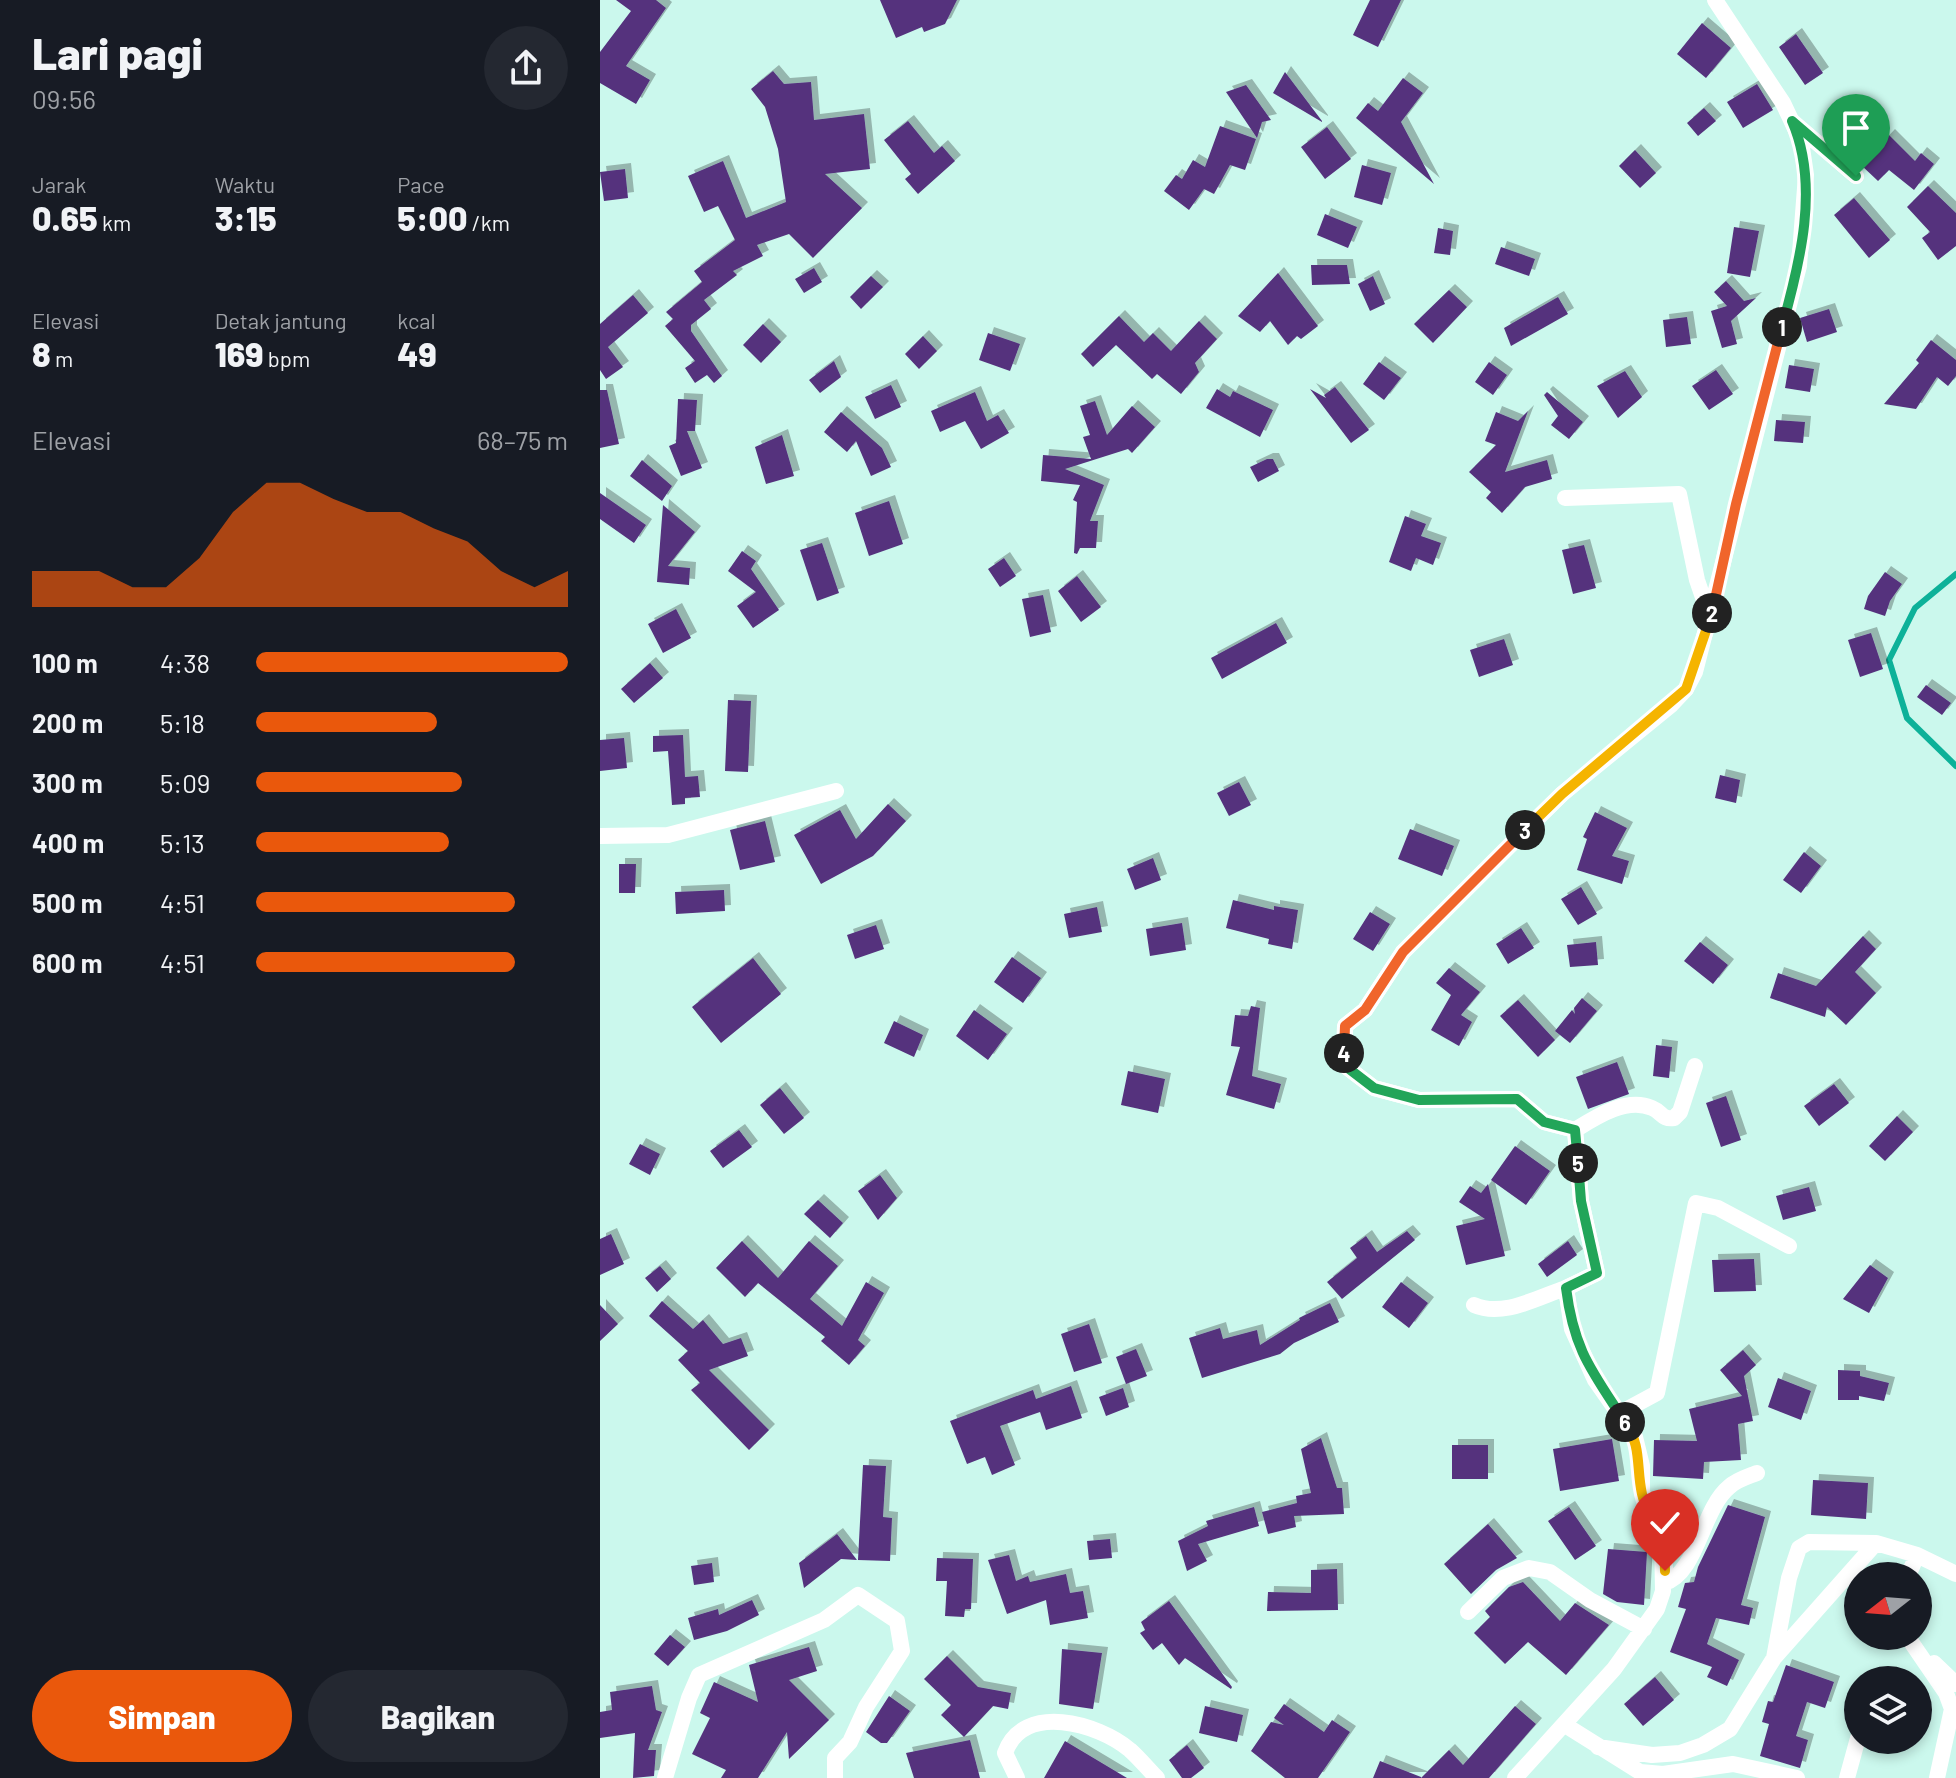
<!DOCTYPE html>
<html lang="id">
<meta charset="utf-8">
<style>
body{margin:0;font-family:Barlow,sans-serif;background:#242831;color:#f1f3f6;height:100vh;display:flex;flex-direction:column;font-size:30px;white-space:nowrap}
*{box-sizing:border-box;margin:0}
p{font-size:26px;color:#9ea1a6}
.icon{flex:none;width:44px;height:44px;fill:none;stroke:currentColor;stroke-width:2;stroke-linecap:round;stroke-linejoin:round}
.map{position:relative;flex:1;overflow:hidden}
.sheet{display:flex;flex-direction:column;background:#171b24;width:600px}
.sheet>*{flex:none}
.needle{width:52px;rotate:253deg}
.buttons{position:absolute;left:1244px;top:1562px;display:grid;gap:16px}
.buttons a{display:grid;place-items:center;width:88px;height:88px;border-radius:50%;background:#171b24;box-shadow:0 4px 12px #0003;font-size:40px}
.pin{position:absolute;display:grid;place-items:center;width:68px;height:68px;color:#fff;margin:-82px -34px;border-radius:50% 50% 50% 0;rotate:-45deg;box-shadow:0 0 8px #0007}
.pin .icon{rotate:45deg}
.km{position:absolute;width:40px;height:40px;margin:-20px;border-radius:50%;background:#222;color:#fff;font-size:22px;line-height:40px;text-align:center}
.round{display:grid;place-items:center;flex:none;width:84px;height:84px;border-radius:42px;background:#242831}
.head{display:flex;align-items:center;justify-content:space-between;height:136px;padding:0 32px}
h1{font-size:44px;font-weight:800;line-height:60px}
.stats{display:grid;grid-template-columns:repeat(3,1fr);gap:12px;height:136px;padding:8px 32px}
.stats div{display:grid;align-content:center}
.stats b{font-size:34px;font-weight:800}
.stats small{font-size:22px;font-weight:400}
.stats p{font-size:22px}
.chart{height:224px;padding:16px 32px}
.chart p{display:flex;justify-content:space-between}
.chart svg{width:100%;height:144px;margin-top:8px;fill:#ea580c;opacity:.7}
.button{display:flex;gap:16px;margin-top:auto;padding:16px 32px}
.button a{flex:1;height:92px;border-radius:48px;background:#ea580c;color:#fff;font-size:32px;font-weight:800;line-height:92px;text-align:center}
.button a+a{background:#242831;color:#f1f3f6}
ul{padding:0 32px;list-style:none;font-size:26px}
li{display:grid;grid-template-columns:128px 96px 1fr;align-items:center;height:60px}
li i{height:20px;border-radius:10px;background:#ea580c}
main{display:flex;flex:1;min-height:0}
.map>svg:first-child{display:block}
.lines{fill:none;stroke-linecap:round;stroke-linejoin:round}
.stream{stroke:#0db199;stroke-width:6}
.building{fill:#54327d;filter:url(#shadow)}
.minor{stroke:#fff;stroke-width:16}
.split-1-casing{stroke:#fff;stroke-width:16}
.split-2-casing{stroke:#fff;stroke-width:16}
.split-3-casing{stroke:#fff;stroke-width:16}
.split-4-casing{stroke:#fff;stroke-width:16}
.split-5-casing{stroke:#fff;stroke-width:16}
.split-6-casing{stroke:#fff;stroke-width:16}
.split-7-casing{stroke:#fff;stroke-width:16}
.split-1{stroke:#22a559;stroke-width:10}
.split-2{stroke:#f0652b;stroke-width:10}
.split-3{stroke:#f5b400;stroke-width:10}
.split-4{stroke:#f0652b;stroke-width:10}
.split-5{stroke:#22a559;stroke-width:10}
.split-6{stroke:#22a559;stroke-width:10}
.split-7{stroke:#f5b400;stroke-width:10}
</style>
<main>
<section class="sheet">
<div class="head"><div><h1>Lari pagi</h1><p>09:56</p></div><a class="round"><svg class="icon" aria-label="share" viewBox="0 0 24 24"><path d="M12 15V3M7 8l5-5 5 5M5 13v7h14v-7"/></svg></a></div>
<div class="stats">
<div><p>Jarak</p><b>0.65<small> km</small></b></div>
<div><p>Waktu</p><b>3:15</b></div>
<div><p>Pace</p><b>5:00<small> /km</small></b></div>
</div>
<div class="stats">
<div><p>Elevasi</p><b>8<small> m</small></b></div>
<div><p>Detak jantung</p><b>169<small> bpm</small></b></div>
<div><p>kcal</p><b>49</b></div>
</div>
<div class="chart"><p><span>Elevasi</span>68–75 m</p>
<svg viewBox="0 0 160 44" preserveAspectRatio="none"><path d="M0 44V33L10 33L20 33L30 38L40 38L50 29L60 15L70 6L80 6L90 11L100 15L110 15L120 20L130 24L140 33L150 38L160 33V44z"/></svg>
</div>
<ul>
<li><b>100 m</b>4:38<i style="width:100%"></i></li>
<li><b>200 m</b>5:18<i style="width:58%"></i></li>
<li><b>300 m</b>5:09<i style="width:66%"></i></li>
<li><b>400 m</b>5:13<i style="width:62%"></i></li>
<li><b>500 m</b>4:51<i style="width:83%"></i></li>
<li><b>600 m</b>4:51<i style="width:83%"></i></li>
</ul>
<div class="button"><a>Simpan</a><a>Bagikan</a></div>
</section>
<div class="map">
<svg width="1356" height="1778" viewBox="0 0 1356 1778">
<defs>
<filter id="shadow"><feDropShadow dx="6" dy="-6" stdDeviation="0" flood-color="#0004"/></filter>
</defs>
<rect width="100%" height="100%" fill="#cbf8ed"/>
<g class="lines">
<path class="stream" d="M1356,574L1315,608L1289,660L1307,718L1356,766"/>
</g>
<path class="building" d="M16,0H56L66,8L26,66L50,80L36,104L0,83V52L31,11Z
M280,0H357L345,24L324,32L322,27L296,38Z
M770,0H801L778,47L753,35Z
M1102,23L1131,48L1106,78L1077,54Z
M1196,34L1223,73L1205,85L1179,47Z
M173,71L184,84L211,82L214,120L264,114L270,169L225,174L262,208L213,258L189,234L157,245L163,256L133,271L137,275L104,300L111,309L91,325V331L122,376L114,383L107,375L95,383L85,368L95,361L65,326L73,319L66,312L102,282L94,271L135,240L118,206L104,212L88,176L123,161L146,218L186,202L178,149L165,107L151,89Z
M685,72L722,121V122L673,93Z
M803,78L823,93L801,122L834,184L756,118L768,103L778,111Z
M1157,84L1173,110L1143,128L1127,102Z
M646,85L671,120L662,122L657,138L626,92Z
M1104,108L1116,121L1098,136L1087,123Z
M308,121L334,153L342,146L355,161L318,194L305,179L311,174L284,140Z
M620,126L656,139L645,170L630,165L614,194L604,189L589,210L564,191L576,175L582,179L593,160L605,167Z
M727,127L751,159L725,179L701,147Z
M1289,135L1315,161L1321,153L1334,164L1314,190L1289,170L1278,181L1261,165Z
M1035,150L1056,173L1040,188L1019,166Z
M762,165L791,173L782,205L754,197Z
M25,169L28,198L4,201L0,172Z
M1328,186L1356,213V246L1338,260L1322,238L1330,232L1307,207Z
M1254,198L1290,240L1269,258L1234,215Z
M725,214L757,227L748,248L717,235Z
M1134,227L1159,231L1150,277L1127,273Z
M838,228L853,231L850,255L834,253Z
M901,247L935,259L929,276L895,264Z
M711,265H747L750,284L712,285Z
M214,268L222,282L204,293L195,279Z
M678,273L718,326L701,339L697,336L688,345L670,321L660,332L638,316Z
M271,276L283,287L261,309L250,297Z
M773,276L785,304L770,311L758,284Z
M1126,281L1144,301L1156,298L1131,321L1137,344L1122,348L1111,311L1127,306L1114,292Z
M849,290L867,307L833,343L814,324Z
M33,295L48,313L8,347L23,367L6,379L0,370V324Z
M958,297L968,314L911,346L904,328Z
M1229,309L1237,332L1207,342L1200,318Z
M519,316L544,342L553,333L571,351L599,321L617,339L595,363L599,372L581,394L557,374L552,379L516,345L493,367L481,354Z
M1087,317L1091,344L1066,347L1063,320Z
M163,324L181,342L161,363L143,345Z
M388,333L420,344L410,371L379,360Z
M323,336L337,351L319,369L305,354Z
M1331,340L1356,360V376L1348,386L1337,377L1316,409L1284,404L1319,363L1316,360Z
M234,361L241,377L220,393L209,380Z
M779,362L801,378L784,400L763,384Z
M889,362L907,375L893,395L875,382Z
M1189,365L1214,369L1210,392L1185,388Z
M1116,370L1133,394L1109,410L1092,386Z
M1025,371L1042,397L1018,418L997,386Z
M291,385L301,407L275,419L265,397Z
M735,387L769,430L751,443L710,389L726,398L724,395Z
M617,389L630,397L633,391L673,410L660,437L606,408Z
M0,390H7L19,444L0,448Z
M375,392L387,421L398,415L409,433L381,449L365,421L340,432L331,411Z
M947,392L983,422L969,439L951,425L958,416L944,395Z
M78,399L97,400L95,431H87L102,468L81,476L69,446L76,443Z
M495,401L507,435L532,406L555,427L532,453L528,449L465,469L504,485L490,521H498L496,548H480L477,554L474,553L477,502L473,500L480,485L441,481L443,455L491,459L483,437L490,435L480,406Z
M928,411L905,472L947,460L952,479L925,487L902,513L886,498L891,492L869,472L896,445L885,441L896,412L918,421Z
M241,412L282,448L291,467L271,476L256,441L247,452L224,432Z
M1176,420L1205,422L1203,443L1174,441Z
M182,435L194,476L166,484L155,447Z
M667,459H673L679,471L658,482L650,467Z
M42,460L72,486L62,501L30,476Z
M0,493L46,525L34,543L0,519Z
M289,501L303,544L269,556L255,513Z
M63,505L95,532L68,566L90,568L89,585L57,582Z
M805,516L826,524L821,536L841,543L833,565L816,558L811,571L789,562Z
M222,543L239,593L217,601L200,550Z
M984,545L996,588L973,594L962,550Z
M142,551L156,561L151,569L179,610L153,628L137,606L156,592L128,571Z
M404,558L416,576L400,587L388,569Z
M1285,572L1302,584L1290,601L1285,616L1264,609L1268,596Z
M477,576L501,607L481,622L458,591Z
M443,595L451,632L430,637L422,599Z
M76,609L91,638L63,653L48,624Z
M676,623L687,643L622,679L611,658Z
M1271,633L1283,669L1260,677L1248,640Z
M904,639L913,665L879,677L870,650Z
M50,663L63,678L34,703L21,689Z
M1326,685L1351,703L1342,715L1317,697Z
M128,700L151,701L148,772L125,771Z
M83,735L85,777L98,776L100,797L85,798V804L72,805L68,751L53,752V736Z
M24,738L27,768L0,771V740Z
M1120,775L1140,780L1136,803L1115,798Z
M639,782L651,805L629,816L617,793Z
M288,804L306,821L273,856L221,884L194,835L240,810L256,839Z
M995,812L1027,828L1012,856L1029,861L1022,884L977,870L987,839L983,837Z
M165,821L175,862L140,870L130,830Z
M810,829L854,846L842,876L798,859Z
M1204,852L1221,866L1201,893L1183,880Z
M553,858L561,880L535,890L527,869Z
M19,864H36L35,893H19Z
M981,887L997,914L978,925L961,899Z
M124,890L125,911L76,914L75,892Z
M633,900L674,910V906L698,910L692,949L668,944L669,939L626,928Z
M497,907L502,932L469,938L464,914Z
M770,912L790,924L773,951L753,939Z
M582,923L586,950L550,956L546,929Z
M276,925L284,949L255,959L247,935Z
M921,928L934,948L908,964L896,944Z
M1263,936L1276,949L1255,972L1276,993L1246,1025L1227,1007L1225,1017L1170,998L1178,973L1216,986Z
M996,942L998,965L970,967L967,945Z
M1100,942L1128,965L1113,984L1084,961Z
M412,957L441,978L423,1003L394,982Z
M153,958L181,994L121,1043L92,1007Z
M849,968L880,992L861,1015L872,1022L859,1046L831,1030L851,995L836,983Z
M982,998L997,1011L970,1043L955,1031L972,1010L975,1014L974,1008Z
M918,1000L955,1040L938,1057L900,1016Z
M651,1006L660,1008L652,1076L681,1084L674,1109L626,1095L640,1047L631,1046L635,1015L648,1016Z
M374,1010L407,1034L388,1060L356,1036Z
M294,1021L323,1035L314,1057L284,1043Z
M1056,1045L1072,1047L1069,1078L1053,1076Z
M1017,1062L1029,1094L988,1109L976,1077Z
M528,1071L565,1079L558,1113L521,1105Z
M1234,1084L1249,1103L1219,1126L1204,1106Z
M180,1088L204,1118L184,1134L160,1105Z
M1126,1096L1141,1140L1121,1147L1106,1103Z
M1297,1116L1313,1132L1285,1161L1269,1146Z
M139,1130L152,1147L123,1168L110,1151Z
M40,1144L60,1154L50,1175L29,1164Z
M915,1146L950,1171L926,1205L891,1180Z
M280,1175L297,1198L278,1220L258,1191Z
M888,1184L905,1256L866,1265L856,1226L885,1219L859,1202L870,1186L881,1193Z
M1209,1187L1216,1211L1183,1220L1176,1196Z
M218,1200L243,1223L230,1238L204,1214Z
M807,1231L815,1240L742,1299L727,1282L757,1258L750,1248L766,1236L777,1252Z
M11,1234L24,1264L0,1275V1239Z
M142,1241L178,1278L209,1241L238,1266L210,1299L242,1326L266,1282L284,1293L258,1340L265,1346L249,1365L221,1341L225,1337L158,1283L145,1297L116,1268Z
M968,1241L977,1255L947,1277L938,1264Z
M1154,1259L1156,1291L1114,1292L1112,1260Z
M1270,1265L1288,1278L1269,1313L1243,1299Z
M60,1266L71,1279L57,1292L45,1278Z
M801,1282L828,1303L809,1328L782,1307Z
M62,1301L93,1329L103,1320L123,1344L141,1338L148,1356L109,1370L169,1430L149,1450L91,1390L100,1383L78,1360L88,1351L49,1316Z
M730,1303L739,1322L694,1343L680,1354L602,1378L589,1338L620,1328L623,1339L657,1330L660,1345L700,1320L699,1318Z
M0,1305L18,1324L0,1341Z
M489,1324L502,1363L474,1372L461,1334Z
M536,1349L547,1376L526,1384L516,1357Z
M1143,1350L1156,1365L1144,1376L1153,1421L1138,1424L1141,1460L1104,1462L1103,1479L1053,1476L1054,1440L1097,1441L1089,1409L1142,1396L1120,1370Z
M1238,1370L1260,1371V1376L1289,1383L1284,1401L1259,1396V1400H1238Z
M1178,1378L1211,1391L1201,1420L1168,1407Z
M471,1386L482,1418L446,1430L440,1412L400,1426L415,1465L392,1475L385,1457L367,1464L350,1421L433,1390L436,1399Z
M523,1388L529,1407L506,1416L499,1397Z
M721,1438L737,1488H742L744,1514L694,1516L696,1527L668,1534L662,1512L697,1503L696,1496L711,1493L701,1449Z
M1012,1439L1019,1481L960,1491L953,1449Z
M852,1445H888V1479H852Z
M263,1465L286,1466L283,1517L292,1518L290,1561L258,1560Z
M1213,1480L1268,1483L1266,1519L1211,1515Z
M1128,1505L1165,1517L1141,1605L1153,1608L1149,1625L1116,1618L1107,1644L1139,1660L1127,1686L1107,1677L1112,1667L1070,1652L1086,1609L1078,1607L1085,1583L1094,1582L1098,1567Z
M654,1507L659,1526L598,1544L607,1561L587,1571L578,1541L608,1526L606,1521Z
M969,1507L996,1546L975,1560L948,1521Z
M888,1524L917,1558L896,1570L871,1594L844,1564Z
M237,1534L257,1560L241,1559L204,1588L199,1563Z
M510,1539L512,1558L489,1560L487,1541Z
M1008,1549L1047,1552L1044,1605L1017,1602L1003,1594Z
M409,1555L416,1581L428,1576L430,1582L466,1574L470,1593L483,1591L488,1618L450,1625L446,1600L407,1614L388,1560Z
M337,1558L373,1559L371,1609H365L364,1617L345,1616L347,1581H336Z
M112,1563L114,1582L94,1585L91,1566Z
M737,1569L738,1610L667,1611L668,1592L711,1593V1570Z
M923,1582L960,1621L975,1603L1009,1625L966,1675L928,1642L905,1664L874,1633L890,1617L885,1611L909,1587Z
M152,1600L159,1615L127,1631L94,1640L88,1618L118,1609L119,1615Z
M569,1601L632,1687L631,1689L585,1658L579,1665L562,1643L553,1650L540,1633L545,1630L541,1622Z
M70,1635L85,1647L68,1666L54,1654Z
M209,1647L217,1671L189,1680L229,1720L189,1759L187,1732L158,1778H121L126,1770L92,1754L110,1718L100,1713L114,1682L158,1702L149,1665Z
M462,1649L502,1653L493,1709L459,1704Z
M347,1656L378,1687L411,1693L408,1709L393,1706L364,1737L341,1715L351,1705L324,1679Z
M1186,1665L1234,1682L1225,1708L1207,1702L1196,1736L1208,1740L1200,1768L1160,1756L1169,1724L1162,1722L1168,1701L1173,1702Z
M1055,1677L1074,1700L1043,1726L1024,1704Z
M52,1686L56,1710L62,1712L48,1750H56L54,1776L33,1778L35,1733L0,1738V1712L12,1710L10,1692Z
M289,1696L310,1711L287,1743H281L266,1732Z
M684,1704L724,1732L732,1720L750,1732L718,1778H685L651,1751L671,1722L684,1725L674,1718Z
M605,1706L643,1715L637,1742L599,1733Z
M915,1706L936,1724L889,1778H821L849,1750L863,1765Z
M370,1740L380,1778H314L306,1753Z
M465,1741L527,1778H444Z
M587,1745L604,1768L591,1778H582L569,1760Z
M780,1761L821,1777V1778H773Z"/>
<g class="lines">
<path class="minor" d="M1196,125L1256,176
M965,498L1079,494L1097,580L1110,618
M0,836L68,835L236,791
M975,1130C996,1117 1026,1097 1052,1108C1062,1112 1062,1120 1074,1118L1080,1112L1095,1066
M874,1305C903,1318 938,1297 966,1288
M1020,1413L1057,1393L1096,1203L1118,1208L1189,1246
M1308,1576L1317,1555
M1064,1583C1097,1574 1102,1509 1129,1487C1136,1480 1147,1477 1157,1473
M868,1612L903,1578L929,1568L950,1572L990,1600L1044,1629
M1307,1636L1346,1693L1352,1709L1337,1778
M1174,1658L1276,1543
M1334,1663L1356,1684
M965,1725L1040,1772L1063,1774L1133,1764L1197,1778
M998,1747L1052,1755L1080,1753L1103,1745L1130,1729L1174,1658L1189,1578L1199,1548L1209,1542L1276,1543L1317,1555L1356,1574
M65,1778L89,1698L99,1675L224,1620L258,1595L297,1621L302,1651L266,1707L250,1742L235,1758V1778
M417,1778L405,1753C423,1702 498,1723 530,1750C540,1759 548,1769 557,1778
M915,1778L1014,1669L1057,1609L1063,1591L1062,1539L1042,1492V1466L1035,1437L995,1380L972,1329L966,1288L997,1273L981,1201L975,1130L944,1122L917,1099L819,1100L774,1088L744,1065L745,1026L765,1010L803,952L962,794L1071,705L1086,689L1095,672L1199,266L1206,175L1201,141L1183,103L1115,0
M1247,1778L1258,1738"/>
</g>
<g class="lines">
<g class="split-1-casing">
<path id="split-1" d="M1182,327C1200,263 1220,185 1192,121L1256,176"/>
</g>
<g class="split-2-casing">
<path id="split-2" d="M1112,613L1136,504L1182,327"/>
</g>
<g class="split-3-casing">
<path id="split-3" d="M925,830L962,794L1086,689L1112,613"/>
</g>
<g class="split-4-casing">
<path id="split-4" d="M744,1053L745,1026L765,1010L803,952L925,830"/>
</g>
<g class="split-5-casing">
<path id="split-5" d="M744,1053V1065L774,1088L819,1100L917,1099L944,1122L975,1130L978,1163"/>
</g>
<g class="split-6-casing">
<path id="split-6" d="M978,1163L981,1201L997,1273L966,1288C974,1351 992,1371 1025,1422"/>
</g>
<g class="split-7-casing">
<path id="split-7" d="M1025,1422C1042,1446 1036,1467 1042,1494C1049,1524 1065,1534 1065,1571"/>
</g>
<use href="#split-1" class="split-1"/>
<use href="#split-2" class="split-2"/>
<use href="#split-3" class="split-3"/>
<use href="#split-4" class="split-4"/>
<use href="#split-5" class="split-5"/>
<use href="#split-6" class="split-6"/>
<use href="#split-7" class="split-7"/>
</g>
</svg>
<div class="buttons">
<a><svg class="needle" viewBox="-14 -14 28 28"><path d="M0-13l5 13h-10z" fill="#e53935"/><path d="M0 13l5-13h-10z" fill="#9ea1a6"/></svg></a>
<a><svg class="icon" aria-label="layers" viewBox="0 0 24 24"><path d="M12 4l9 5-9 5-9-5zM3 14l9 5 9-5"/></svg></a>
</div>
<div class="pin" style="left:1256px;top:176px;background:#1e9e55"><svg class="icon" aria-label="arrive" viewBox="0 0 24 24"><path d="M6 21V4h12l-3 4 3 4H6"/></svg></div>
<div class="pin" style="left:1065px;top:1571px;background:#d93025"><svg class="icon" aria-label="check" viewBox="0 0 24 24"><path d="M5 12l5 5 9-10"/></svg></div>
<b class="km" style="left:1182px;top:327px">1</b>
<b class="km" style="left:1112px;top:613px">2</b>
<b class="km" style="left:925px;top:830px">3</b>
<b class="km" style="left:744px;top:1053px">4</b>
<b class="km" style="left:978px;top:1163px">5</b>
<b class="km" style="left:1025px;top:1422px">6</b>
</div>
</main>
